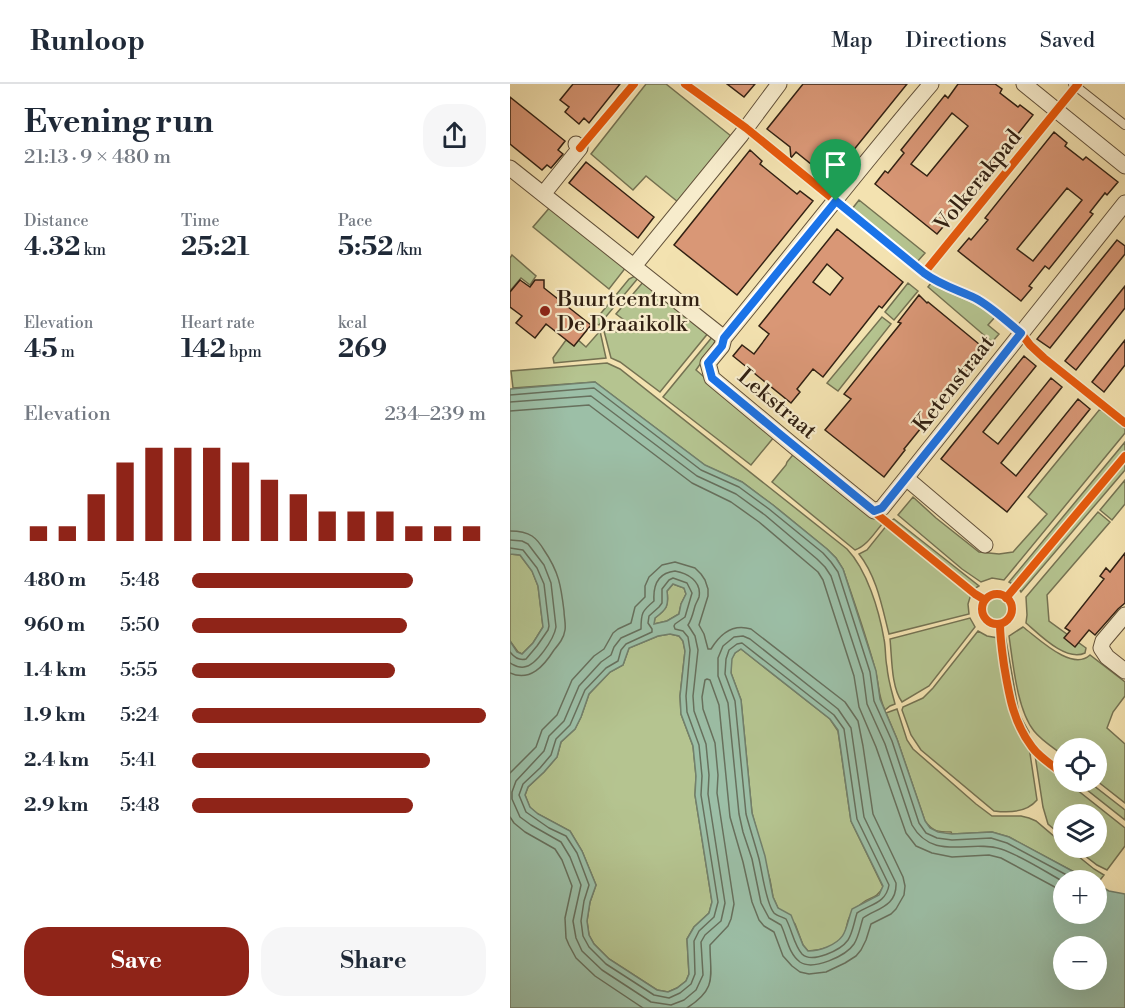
<!DOCTYPE html>
<meta charset="utf-8">
<style>
body{margin:0;font-family:"Libre Bodoni",serif;background:#f6f6f7;color:#1f2937;height:100vh;display:flex;flex-direction:column;font-size:22px;white-space:nowrap}
*{box-sizing:border-box;margin:0}
p{font-size:20px;color:#747a83}
.icon{flex:none;width:33px;height:33px;fill:none;stroke:currentColor;stroke-width:2;stroke-linecap:round;stroke-linejoin:round}
.map{position:relative;flex:1;overflow:hidden}
.drawer{display:flex;flex-direction:column;background:#fff;width:510px}
.drawer>*{flex:none}
.tools{position:absolute;left:543px;top:654px;display:grid;gap:12px}
.tools a{display:grid;place-items:center;width:54px;height:54px;border-radius:50%;background:#fff;box-shadow:0 6px 24px #0002;font-size:30px}
.pin{position:absolute;display:grid;place-items:center;width:51px;height:51px;color:#fff;margin:-62px -26px;border-radius:50% 50% 50% 0;rotate:-45deg;box-shadow:0 0 6px #0007}
.pin .icon{rotate:45deg}
.round{display:grid;place-items:center;flex:none;width:63px;height:63px;border-radius:24px;background:#f6f6f7}
.head{display:flex;align-items:center;justify-content:space-between;height:102px;padding:0 24px}
h1{font-size:33px;font-weight:700;line-height:45px}
.stats{display:grid;grid-template-columns:repeat(3,1fr);gap:9px;height:102px;padding:6px 24px}
.stats div{display:grid;align-content:center}
.stats b{font-size:26px;font-weight:700}
.stats small{font-size:16px;font-weight:400}
.stats p{font-size:16px}
.chart{height:168px;padding:12px 24px}
.chart p{display:flex;justify-content:space-between}
.chart svg{width:100%;height:108px;margin-top:6px;stroke:#8f2418;stroke-width:6}
.primary-button{display:flex;gap:12px;margin-top:auto;padding:12px 24px}
.primary-button a{flex:1;height:69px;border-radius:24px;background:#8f2418;color:#fff;font-size:24px;font-weight:700;line-height:69px;text-align:center}
.primary-button a+a{background:#f6f6f7;color:#1f2937}
ul{padding:0 24px;list-style:none;font-size:20px}
li{display:grid;grid-template-columns:96px 72px 1fr;align-items:center;height:45px}
li i{height:15px;border-radius:8px;background:#8f2418}
header{display:flex;align-items:center;gap:36px;box-sizing:border-box;height:84px;padding:0 30px;background:#fff;border-bottom:2px solid #e0e1e3}
header strong{font-size:28px}
nav{display:flex;gap:33px;margin-inline-start:auto;font-size:21px}
main{display:flex;flex:1;min-height:0}
.map>svg:first-child{display:block}
.green{fill:#b5c490;stroke:#747252;stroke-width:1.5}
.water{fill:#9cbfa7;stroke:#72806c;stroke-width:1.5;fill-rule:evenodd}
.lines{fill:none;stroke-linecap:round;stroke-linejoin:round}
.shore{stroke:#67705d;stroke-width:1.5}
.building{fill:#d99776;stroke:#322113;stroke-width:1.5;fill-rule:evenodd}
.lane-casing{stroke:#62513a;stroke-width:10}
.street-casing{stroke:#62513a;stroke-width:17}
.lane{stroke:#f7eccc;stroke-width:8}
.street{stroke:#f7eccc;stroke-width:15}
.cycleway-casing{stroke:#f7eccc;stroke-width:11}
.cycleway{stroke:#e8590c;stroke-width:8}
.route-casing{stroke:#fff;stroke-width:12}
.route{stroke:#1a73e8;stroke-width:8}
.poi-dot{fill:#8f2418;stroke:#f7eccc;stroke-width:2}
.labels{text-anchor:middle;stroke-width:4.5;stroke-linejoin:round;paint-order:stroke}
.street-label{font-size:22px;fill:#322113;stroke:#f7eccc}
.poi-label{font-size:22px;fill:#322113;stroke:#f7eccc;text-anchor:start}
</style>
<header>
<strong>Runloop</strong>
<nav><a>Map</a><a>Directions</a><a>Saved</a></nav>
</header>
<main>
<section class="drawer">
<div class="head"><div><h1>Evening run</h1><p>21:13 · 9 × 480 m</p></div><a class="round"><svg class="icon" aria-label="share" viewBox="0 0 24 24"><path d="M12 15V3M7 8l5-5 5 5M5 13v7h14v-7"/></svg></a></div>
<div class="stats">
<div><p>Distance</p><b>4.32<small> km</small></b></div>
<div><p>Time</p><b>25:21</b></div>
<div><p>Pace</p><b>5:52<small> /km</small></b></div>
</div>
<div class="stats">
<div><p>Elevation</p><b>45<small> m</small></b></div>
<div><p>Heart rate</p><b>142<small> bpm</small></b></div>
<div><p>kcal</p><b>269</b></div>
</div>
<div class="chart"><p><span>Elevation</span>234–239 m</p>
<svg viewBox="0 0 160 44" preserveAspectRatio="none"><path d="M5 44V38M15 44V38M25 44V25M35 44V12M45 44V6M55 44V6M65 44V6M75 44V12M85 44V19M95 44V25M105 44V32M115 44V32M125 44V32M135 44V38M145 44V38M155 44V38"/></svg>
</div>
<ul>
<li><b>480 m</b>5:48<i style="width:75%"></i></li>
<li><b>960 m</b>5:50<i style="width:73%"></i></li>
<li><b>1.4 km</b>5:55<i style="width:69%"></i></li>
<li><b>1.9 km</b>5:24<i style="width:100%"></i></li>
<li><b>2.4 km</b>5:41<i style="width:81%"></i></li>
<li><b>2.9 km</b>5:48<i style="width:75%"></i></li>
</ul>
<div class="primary-button"><a>Save</a><a>Share</a></div>
</section>
<div class="map">
<svg width="615" height="924" viewBox="0 0 615 924">
<rect width="100%" height="100%" fill="#f3e2b0"/>
<filter id="stains"><feTurbulence type="fractalNoise" baseFrequency=".00333" numOctaves="4"/><feColorMatrix values="0 0 0 0 .2 0 0 0 0 .09 0 0 0 0 .02 0 0 0 .5 -.17"/></filter>
<radialGradient id="worn" r=".72"><stop offset=".6" stop-color="#630" stop-opacity="0"/><stop offset="1" stop-color="#630" stop-opacity=".3"/></radialGradient>
<path class="green" d="M136,0H156L221,52L168,118L136,92L123,106L81,70Z
M349,116L415,169L407,178L342,125Z
M41,122L117,182L99,205L23,143Z
M2,171L26,192L20,201L11,194L0,207V174Z
M125,192L129,193L89,241L83,239L119,195Z
M134,197L199,248L150,308L110,278L101,274L94,247L97,242L106,248L114,236L106,230Z
M398,199L408,207L384,236L375,228Z
M421,199L466,218L485,233L478,241L489,250L482,258L418,203Z
M372,233L381,240L328,307L317,299Z
M90,247L96,274L44,279L43,274L56,256L64,262L68,256L76,263Z
M203,252L205,257L203,262L186,286L264,353L241,381L153,313Z
M97,279L110,285L337,465C357,486 369,526 374,555C376,565 375,574 377,583C378,596 382,608 385,620L380,622L375,626C368,613 369,599 365,585C356,551 344,518 333,485L326,474L317,465L263,421L232,398L196,382L85,298L3,304L1,287Z
M590,325L615,345V349L494,496L482,494L471,498L452,485L388,431L403,413L426,434L469,468L489,470L503,468L537,430L518,413Z
M615,358V368L504,501L499,498Z
M286,367L352,420L373,439C365,448 357,462 345,466L262,398L276,381L277,378Z
M615,377V386L511,508L509,505Z
M615,396V420L602,436L590,426Z
M588,428L600,438L537,511L539,537L576,564L575,569C556,578 530,551 516,539L517,531L516,513Z
M384,435L469,502L464,505L381,437Z
M377,441L461,510L458,520L459,530L379,550C372,523 367,493 349,470L357,466Z
M0,470L10,471L22,487L28,502L33,543L23,559L12,570L8,568L0,557Z
M163,500L174,504L176,510L171,520L169,530L157,537L144,540L145,534C157,525 159,522 157,507Z
M474 526a12 12 0 1 1 24 0a12 12 0 1 1-24 0Z
M460,534L465,543L419,602L392,618C381,603 382,573 380,555Z
M513,543C528,554 562,588 580,571L615,598V612L603,628L597,644L615,660V719L587,697L586,664H554L553,671C544,664 532,657 524,647C507,626 503,579 499,552Z
M468,547L477,552L488,554L500,627L506,640L519,663L527,716C517,728 499,729 484,727L411,666L401,651L392,626L393,623L413,614L423,604Z
M160,550L169,552L173,557L175,567L170,612L171,630L183,662L186,692L185,711L202,818L199,829L184,843L177,855L179,890L176,897L167,904L158,908L147,906L99,875L84,860L79,851L77,837L80,818L86,801L72,767L60,747L28,730L20,724L15,711L18,703L34,688L47,673L51,658L65,645L71,633L79,610L100,588L113,581L119,564L148,552Z
M495,551L509,630L519,648V655L505,628L502,620L492,552Z
M231,565L320,635L328,647L341,737L373,803C365,817 361,811 351,820C347,823 341,829 339,834C336,840 337,847 333,853C326,862 310,867 298,867L293,861L285,840L268,824L263,813L260,796L242,729L231,616L221,589V575L225,569Z
M387,625L397,656L403,665L466,720L482,732H511L519,734L526,737L553,760L554,764H558L584,785L594,791L587,800L586,796H579L499,753L482,748L442,750L441,748C428,748 423,748 415,737L387,655L376,629Z
M525,671L553,695L554,698H557L615,744V762L597,786L587,781L565,764H586V730H554L553,753L538,740L533,723Z
M567,698H579L615,726V736Z"/>
<path class="water" d="M85,298L195,381L232,398L263,421L317,465L326,474L333,485L366,587L370,615L387,655L415,737L420,744L428,748L442,750L482,748L499,753L579,796H554V830H586L587,800L599,807L615,810V924H0V557L7,568L12,570L23,559L33,543L28,502L22,487L10,471L0,470V305ZM163,500L174,504L176,510L171,520L169,530L157,537L144,540L145,534C157,525 159,522 157,507ZM160,550L169,552L173,557L175,567L170,612L171,630L183,662L186,692L185,711L202,818L199,829L184,843L177,855L179,890L176,897L167,904L158,908L147,906L99,875L84,860L79,851L77,837L80,818L86,801L72,767L60,747L28,730L20,723L15,711L18,703L34,688L47,673L51,658L65,645L71,633L79,610L100,588L113,581L119,564L148,552ZM231,565L320,635L328,646L341,737L373,802L369,811L342,825C335,844 338,854 317,863C310,866 306,867 298,867L293,861L281,831L268,824L263,813L255,772L242,729L231,616L221,589L222,575L225,569ZM554,862H586V896H554Z"/>
<g class="lines">
<path class="shore" d="M0,311L84,304L191,386L229,403L259,425L313,469L321,478L328,488L360,588L364,617L382,657L409,739L416,749L427,754L442,756L481,754L497,759L566,796
M0,318L81,312L187,392L226,410L255,431L307,475L315,483L321,492L353,590L357,620L375,660L402,741C423,778 460,755 491,765C512,772 534,787 554,798
M0,327L79,321L182,399L221,418L249,438L308,488L313,496L344,592L349,623L366,663L396,749L406,762L422,769L442,773L479,771L491,774L554,808
M0,447C8,447 16,448 22,452C28,456 31,461 34,466C49,488 51,502 54,527C54,533 56,540 55,546C54,554 49,560 44,566C34,582 20,598 0,589
M0,456L12,457L18,460L34,481L41,499L46,543C44,555 26,582 14,583C8,584 4,581 0,579
M0,464L13,466L27,484L34,500L39,542L38,546L27,562L16,575C9,577 4,573 0,568
M165,487C177,489 192,497 189,513C188,516 186,519 185,522C183,529 182,535 178,541L185,552L188,566L183,612L184,627L196,660L199,691L198,710L215,819L211,837L195,851L191,858L193,891L186,906L174,916L161,921L141,918L92,886L72,867L66,854L63,837L71,801L60,773L51,758L21,741L10,733L2,715V708L6,697L34,667L39,652L54,637L69,602L91,578L101,571L104,563L111,554L131,545C131,529 132,527 144,517C143,502 147,489 165,487Z
M163,494L177,499L182,509L175,533L165,540L164,542L165,545L173,547L178,553L180,566L176,612L177,628L189,661L192,692L191,711L208,818L204,833L189,847L184,857L185,890L181,900L170,909L159,914L144,911L96,880L79,863L73,852L71,837L74,817L79,801L67,769L56,752L39,744L16,728L9,711L13,700L30,684L41,671L46,655L60,641L75,606L96,584L108,577L111,566L116,560L142,548V545L138,539L139,532L149,523L152,519V505L159,496Z
M233,552L240,555L328,625L341,644L354,733L386,799C387,822 368,824 353,834C350,843 349,852 344,860C336,872 303,887 290,878C278,869 277,853 271,841L259,834L251,819L242,775L233,748L229,730L218,619L208,592V574L213,562L224,553Z
M232,559L324,631L334,645L347,735L379,801C376,819 361,820 347,829C344,838 343,848 338,856C331,866 302,880 292,870C284,861 282,846 276,835C273,833 267,832 264,829C256,820 252,787 249,775C245,760 240,745 236,730L225,617L215,590L216,575L219,566L227,560Z
M0,689L26,663L32,646L47,631L62,596L84,572L94,565L103,549L108,545L121,539L125,523L135,513V502L139,493L152,481L165,478L185,484L191,490L195,496L198,505V512L189,541L194,550L198,565H201C210,550 222,539 241,545L335,618L348,637L353,662L363,730L393,793L395,802L394,811L386,825L381,830L361,840L356,856L351,866L346,872L335,879L316,888L299,890L290,888L282,882L273,872L264,848L254,842L249,836L242,818L233,778L220,733L209,621L200,596L197,595L195,596L192,613L193,625L205,659L208,691L207,709L224,820L221,835L218,842L200,861C200,892 208,904 177,924
M0,733L4,739L15,748L45,765L52,776L62,802L55,834L56,854L59,861L66,874L85,892L133,924"/>
</g>
<path class="building" d="M63,0H110L79,39L74,34L69,40L55,28L59,23L50,16Z
M217,0H245L234,13Z
M293,0H397L317,99L304,89L307,85L286,68L281,74L280,63L257,45Z
M448,0H485L492,5L490,9L508,23L510,21L523,31L454,117L451,115L436,135L438,137L427,150L365,100L375,87L378,89L394,69L391,66L435,11L438,14ZM442,29L458,42L417,92L401,80Z
M0,13L55,57L48,66L53,70L41,84L37,81L32,86L0,60Z
M544,48L557,59L555,62L573,76L576,73L608,98L597,111L595,109L580,128L583,130L539,185L535,182L519,202L522,204L511,217L448,167L459,154L461,156L478,136L475,134ZM557,104L572,116L523,177L507,165Z
M240,66L252,77L250,80L287,110L290,107L303,117L227,211L164,161Z
M76,78L144,133L128,154L59,99Z
M327,145L393,198L372,224L369,222L313,293L303,285L287,305L290,308L281,319L223,272L232,261L244,270L259,250L249,242ZM317,180L333,194L320,211L303,198Z
M607,156L615,162V170L540,264L527,255Z
M10,196L20,203L25,196H34V204L81,241L64,262L36,240L25,254L6,239L12,232L0,223V208Z
M615,202V224L566,286L555,277Z
M409,211L417,219L418,218L475,265L394,365L395,366L374,393L315,346L341,315L334,310L391,239L388,238Z
M615,256V281L594,308L582,298Z
M514,272L526,282L473,348L488,360L541,294L552,303L491,379L506,392L568,315L580,325L497,428L431,375Z
M615,469V519L608,525L585,551L579,546L565,563L554,554L560,547L555,544L594,495L590,492L596,484L600,488Z"/>
<g class="lines">
<g class="lane-casing">
<path id="lane" d="M563,0L615,41"/>
</g>
<g class="street-casing">
<path id="street" d="M514,0L615,82
M0,84L214,254L212,262L198,279L202,294L285,363L364,427L372,424L396,394L475,461
M34,109L70,64L66,60
M124,182L231,51L269,0
M214,254C283,170 350,83 421,0
M396,394L615,119
M615,531L593,557L591,564L597,573L615,587"/>
</g>
<use href="#lane" class="lane"/>
<use href="#street" class="street"/>
<g class="cycleway-casing">
<path id="cycleway" d="M175,0L236,44L414,189L426,197L466,215L478,222L511,249L520,261L534,274L615,339
M70,64L124,0
M414,189L568,0
M364,427L368,431L465,510L475,516
M472 525a15 15 0 1 1 30 0a15 15 0 1 1-30 0Z
M496,514L615,372
M490,540C490,554 492,567 494,581C499,611 503,638 522,663C530,674 543,682 554,690"/>
</g>
<use href="#cycleway" class="cycleway"/>
</g>
<g class="lines">
<g class="route-casing">
<path id="route" d="M326,117L414,189C430,201 448,206 465,214C482,223 496,237 511,249L441,338L372,424L364,427L271,351L202,294L198,279L212,262L214,254Z"/>
</g>
<use href="#route" class="route"/>
</g>
<circle class="poi-dot" cx="35" cy="227" r="6"/>
<g class="labels">
<g class="street-label">
<text transform="translate(467 96) rotate(-51)" y="8">Volkerakpad</text>
<text transform="translate(443 299) rotate(-52)" y="8">Ketenstraat</text>
<text transform="translate(268 319) rotate(40)" y="8">Lekstraat</text>
</g>
<g class="poi-label">
<text x="47" y="222">Buurtcentrum<tspan x="47" dy="25">De Draaikolk</tspan></text>
</g>
</g>
<rect width="100%" height="100%" filter="url(#stains)"/>
<rect width="100%" height="100%" fill="url(#worn)"/>
</svg>
<div class="tools">
<a><svg class="icon" aria-label="locate" viewBox="0 0 24 24"><circle cx="12" cy="12" r="6"/><path d="M12 2v4M12 18v4M2 12h4M18 12h4"/></svg></a>
<a><svg class="icon" aria-label="layers" viewBox="0 0 24 24"><path d="M12 4l9 5-9 5-9-5zM3 14l9 5 9-5"/></svg></a>
<a>+</a>
<a>−</a>
</div>
<div class="pin" style="left:326px;top:117px;background:#1e9e55"><svg class="icon" aria-label="arrive" viewBox="0 0 24 24"><path d="M6 21V4h12l-3 4 3 4H6"/></svg></div>
</div>
</main>
